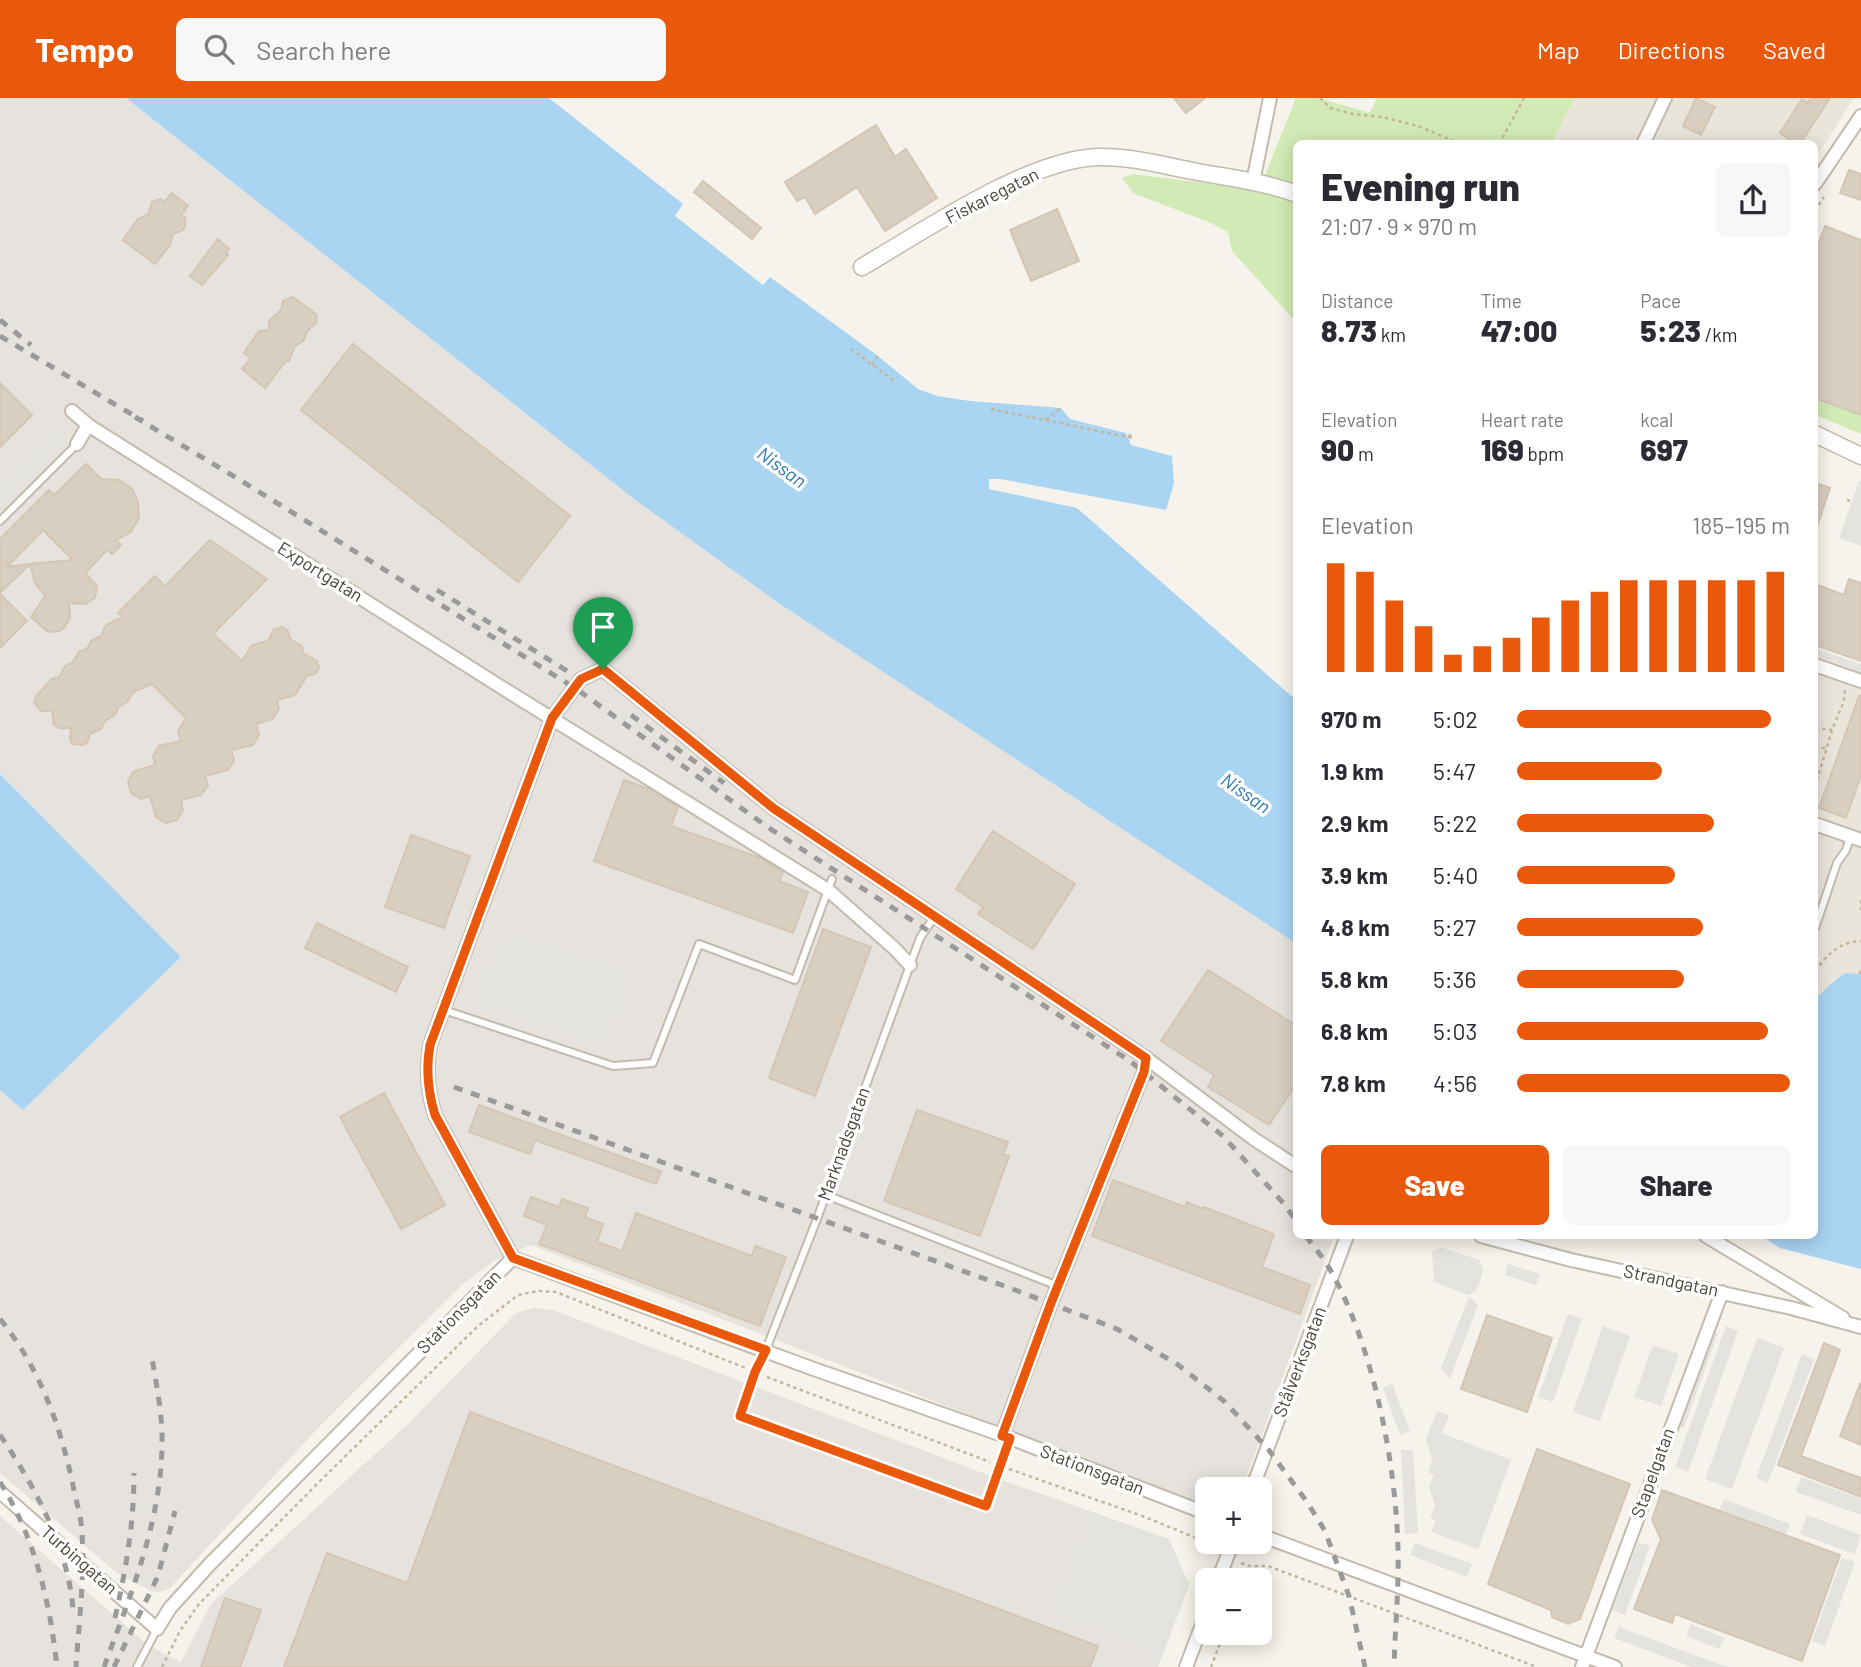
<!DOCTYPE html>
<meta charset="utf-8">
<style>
body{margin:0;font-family:Barlow,sans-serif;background:#f7f7f7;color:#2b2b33;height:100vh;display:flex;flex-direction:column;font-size:26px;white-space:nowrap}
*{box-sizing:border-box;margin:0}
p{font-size:23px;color:#7c7c81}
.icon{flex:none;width:38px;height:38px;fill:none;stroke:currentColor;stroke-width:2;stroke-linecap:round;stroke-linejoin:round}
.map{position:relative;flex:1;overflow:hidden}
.sheet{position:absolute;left:1293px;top:42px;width:525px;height:1099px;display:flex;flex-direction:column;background:#fff;border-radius:10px;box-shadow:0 4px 18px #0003}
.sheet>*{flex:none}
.buttons{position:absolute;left:1195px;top:1379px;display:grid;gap:14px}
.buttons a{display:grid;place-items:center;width:77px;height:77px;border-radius:10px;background:#fff;box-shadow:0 4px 18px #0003;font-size:35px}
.pin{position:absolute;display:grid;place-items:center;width:60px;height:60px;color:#fff;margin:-72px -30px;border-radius:50% 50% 50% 0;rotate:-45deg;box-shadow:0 0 7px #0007}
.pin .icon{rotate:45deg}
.round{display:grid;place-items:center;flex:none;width:74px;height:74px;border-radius:10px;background:#f7f7f7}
.summary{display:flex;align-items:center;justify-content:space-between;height:119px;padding:0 28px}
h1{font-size:38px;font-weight:800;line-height:52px}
.figures{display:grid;grid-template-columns:repeat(3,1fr);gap:10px;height:119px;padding:7px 28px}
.figures div{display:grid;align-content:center}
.figures b{font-size:30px;font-weight:800}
.figures small{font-size:19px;font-weight:400}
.figures p{font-size:19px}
.chart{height:196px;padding:14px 28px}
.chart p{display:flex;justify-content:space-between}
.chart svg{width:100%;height:126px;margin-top:7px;stroke:#ea580c;stroke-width:6}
.action{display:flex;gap:14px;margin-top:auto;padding:14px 28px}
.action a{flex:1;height:80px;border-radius:10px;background:#ea580c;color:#fff;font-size:28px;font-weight:800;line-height:80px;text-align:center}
.action a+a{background:#f7f7f7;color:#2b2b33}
ul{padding:0 28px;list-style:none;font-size:23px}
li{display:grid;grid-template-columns:112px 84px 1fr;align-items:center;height:52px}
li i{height:18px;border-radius:9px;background:#ea580c}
header{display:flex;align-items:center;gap:42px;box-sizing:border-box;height:98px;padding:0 35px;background:#ea580c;color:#fff}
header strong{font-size:33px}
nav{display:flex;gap:38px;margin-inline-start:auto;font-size:24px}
.search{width:490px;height:63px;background:#f7f7f7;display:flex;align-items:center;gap:18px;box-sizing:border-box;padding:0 24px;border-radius:10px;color:#7c7c81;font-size:26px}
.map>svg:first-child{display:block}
.residential{fill:#eae5da}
.industrial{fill:#e6e2dd}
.green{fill:#d2eab5}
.parking{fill:#e5e3e0}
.water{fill:#a9d4f2}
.building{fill:#d8cfc1;stroke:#d3c7b4;stroke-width:2}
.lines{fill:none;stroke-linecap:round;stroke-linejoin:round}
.service-casing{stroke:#c2bbae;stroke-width:10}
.minor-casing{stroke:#c2bbae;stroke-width:16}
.tertiary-casing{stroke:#c2bbae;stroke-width:19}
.path{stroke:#c4b79f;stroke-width:2.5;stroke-dasharray:3.5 3.5;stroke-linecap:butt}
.service{stroke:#fff;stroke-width:6}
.minor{stroke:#fff;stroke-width:12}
.tertiary{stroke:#fff;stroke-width:16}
.rail{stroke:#9a9a9a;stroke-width:5;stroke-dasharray:9 9;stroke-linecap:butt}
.route-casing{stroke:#fff;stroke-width:14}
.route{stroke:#ea580c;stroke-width:9}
.labels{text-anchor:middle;stroke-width:7;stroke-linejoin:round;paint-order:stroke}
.street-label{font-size:18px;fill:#4b4439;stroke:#fff}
.water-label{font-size:19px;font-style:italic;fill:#2e7ab2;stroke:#fff}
</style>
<header>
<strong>Tempo</strong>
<div class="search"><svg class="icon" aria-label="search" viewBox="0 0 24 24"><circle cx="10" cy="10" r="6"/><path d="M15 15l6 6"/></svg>Search here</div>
<nav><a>Map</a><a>Directions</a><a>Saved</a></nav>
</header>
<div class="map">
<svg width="1861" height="1569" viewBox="0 0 1861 1569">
<rect width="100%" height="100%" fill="#f6f3ec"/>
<path class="residential" d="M1574,0H1854L1815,61V46H1552Z
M1815,569L1861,584V876L1846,875L1833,881L1826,892L1815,901Z"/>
<path class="industrial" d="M0,0H126L638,404L780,506L1297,846V1138H1334L1242,1391H1208L1207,1409L531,1147L495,1162L462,1187L320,1328L169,1491L155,1495L117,1475L0,1375V992L24,1011L181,859L0,676Z
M534,1210L553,1212L996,1380L1169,1441L1189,1487L1158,1569H0V1418L148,1547L181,1564L210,1507L408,1326L516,1215Z"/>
<path class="green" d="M1296,0H1319L1370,15L1377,0H1574L1552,45L1297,46V225L1232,153L1228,134L1211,125L1133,95L1122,80L1133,76L1259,92Z
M1815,300L1861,317V336L1815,317Z"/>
<path class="parking" d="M56,332L65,341L0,407V389Z
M1859,383H1861V448L1839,440Z
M1815,550L1861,566V574L1815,558Z
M516,835L631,875L605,948L475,902L495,842L512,848Z
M1440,1149L1480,1162L1483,1173L1477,1192L1468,1197L1434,1184L1432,1154Z
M1508,1166L1540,1176L1536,1187L1505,1177Z
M1469,1198L1478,1207L1450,1281L1441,1270Z
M1568,1216L1582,1220L1553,1304L1538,1299Z
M1603,1228L1630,1238L1600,1323L1573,1314Z
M1726,1228L1738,1233L1688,1374L1675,1369Z
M1712,1232L1718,1235L1684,1330L1678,1328Z
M1757,1240L1784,1250L1732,1391L1705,1381Z
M1653,1247L1679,1256L1661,1308L1634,1299Z
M1802,1256L1814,1261L1768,1385L1756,1380Z
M1392,1285L1410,1333L1400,1337L1383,1290Z
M1437,1313L1449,1317L1442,1335L1511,1362L1478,1451L1431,1434L1436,1422L1430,1420L1435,1408L1429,1388L1434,1377L1428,1374L1432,1362L1426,1341Z
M1401,1352H1413L1418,1435L1405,1436Z
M1801,1379L1861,1401V1417L1796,1394Z
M1724,1401L1790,1426L1786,1437L1719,1413Z
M1091,1414L1169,1441L1189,1487L1158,1569H1143L1150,1549L1053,1514Z
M1807,1417L1861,1437L1855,1456L1800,1436Z
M1638,1444L1650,1448L1625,1517L1612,1512Z
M1415,1445L1472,1466L1467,1479L1410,1457Z
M1842,1460L1855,1464L1825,1548L1812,1543Z
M1691,1526L1724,1540L1719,1551L1686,1538Z
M1619,1529L1727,1569H1692L1614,1540Z"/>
<path class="water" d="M126,0H549L683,106L675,118L763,187L770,179L878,258L918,291L937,298L970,303L1061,310L1070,321L1126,335L1131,347L1172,358L1174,385L1166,412L1000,381H989V391L1077,410L1297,603V846L780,506L638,404Z
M0,676L181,859L23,1012L0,992Z
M1846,875L1861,876V1171L1780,1150L1761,1138H1815V901C1826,892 1833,881 1846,875Z"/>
<path class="building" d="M1174,0H1205L1186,15Z
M1696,0L1715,9L1701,37L1683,28Z
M1811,0H1830L1800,46H1796L1780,35L1802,1L1808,5Z
M876,27L895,59L906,51L937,100L885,133L857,89L815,116L805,99L797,103L785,84Z
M1849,72L1861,76V102L1840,95Z
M703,83L761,130L752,141L694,94Z
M172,95L188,108L181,117L185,120V127L183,132L173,136L170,147L155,166L123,142L138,121L148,117L152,104L161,101L164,104Z
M1057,111L1079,163L1031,183L1010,132Z
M1825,128L1861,142V317L1815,300V156Z
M218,141L229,151L226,155L228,157L202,187L190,178Z
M293,199L317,217L316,225L308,232L303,243L295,248L289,263H286L265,290L242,271L251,260L244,255L259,233L269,232V223L281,212L283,203Z
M353,246L570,418L518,484L301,312Z
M0,285L32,317L0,349Z
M86,366L101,381L119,382L132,391L138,404L139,419L131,434L116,442L121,447L112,456L107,452L85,475L97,488L95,500L85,506L69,505L70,520L64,530L59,533L48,534L31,519L45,498L35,485L30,466L73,462L43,432L7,469L30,466L0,495V441L49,392L54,397Z
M1815,385L1830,390L1817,428H1815Z
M210,442L267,481L213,536L242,563L252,547L268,543L274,531L282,529L288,533L290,541L302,548L303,555L317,563L319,570L315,576L307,578L295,597L277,602L279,611L273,621L256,626L259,637L253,647L231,652L234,662L228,672L205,678L208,687L201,697L181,702L183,712L177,722L166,725L156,719L150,698L141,701L131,695L128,683L134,673L155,667L153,658L159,648L181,643L178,633L186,620L152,586L133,594L128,603L118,610L115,617L105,623L101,631L90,636L87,645L83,647L72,646L70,641L71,630H59L54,627L52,613H41L34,604L36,598L52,581L59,579L65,568L72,565L79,554L88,550L91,543L101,538L106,527L123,519L118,515L155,478L165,488Z
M1849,481L1861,485V563L1815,547V486L1844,497Z
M0,496L27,523L0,550Z
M1859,598H1861V677L1846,720L1819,710Z
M624,682L649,691L678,709L671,728L760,760L783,774L779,783L808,794L793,835L594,763Z
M993,733L1075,786L1033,851L978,816L983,809L956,791Z
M411,737L470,758L444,830L385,809Z
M317,825L408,869L396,894L305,850Z
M823,831L871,849L815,998L769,980Z
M1208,872L1297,928V985L1269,1027L1208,989L1214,977L1161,943Z
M384,995L445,1107L401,1131L340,1019Z
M479,1007L661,1073L656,1086L535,1042L530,1056L469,1034Z
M917,1012L1008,1044L1003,1056L1009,1058L980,1138L884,1103Z
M1113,1082L1185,1109L1187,1104L1203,1111L1204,1109L1274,1136L1262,1169L1310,1187L1300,1216L1092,1138Z
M531,1099L559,1109L562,1101L588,1110L585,1119L603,1126L597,1144L622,1153L636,1115L752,1158L755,1148L786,1159L760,1228L539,1146L547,1127L524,1118Z
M1487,1217L1552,1240L1527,1314L1461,1291Z
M1824,1245L1840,1252L1801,1358L1861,1380V1399L1778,1367Z
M1860,1286L1861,1287V1347L1840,1338Z
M470,1314L1098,1548L1090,1569H284L327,1455L407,1485Z
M1537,1351L1630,1386L1580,1521L1568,1526L1552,1519L1551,1512L1488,1486Z
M1662,1392L1840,1457L1802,1563L1675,1516L1672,1525L1634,1511L1661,1441L1652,1422Z
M225,1500L261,1512L240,1569H201Z"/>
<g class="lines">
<g class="service-casing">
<path id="service" d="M0,423L77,346
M934,819L920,840L817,1121L740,1318L986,1408L1010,1340
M1815,830L1837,765L1846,752L1850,740
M444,912L613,968L653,965L699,846L795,882L832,781
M826,1097L1058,1188
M137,1569L157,1531"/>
</g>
<g class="minor-casing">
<path id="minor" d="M1643,46L1665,0
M1253,84L1270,0
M1815,86L1861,18
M72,313L88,327
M77,346L88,327L501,589L828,792L894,850L910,867
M1815,567L1861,583
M1815,726L1861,742
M1481,1138L1571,1162L1791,1210L1861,1229
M1706,1138L1843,1220
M513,1160L435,1017C428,995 426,970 430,947L552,620L581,581L603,571L773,710L1146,960L1254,1041L1297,1069
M513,1160L811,1270L1002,1337L1208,1416
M1002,1337L1051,1205L1144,974L1146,960
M1252,1391L1347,1138
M0,1394L157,1531L170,1510L210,1466L513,1160
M1260,1437L1615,1569
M1218,1482L1233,1444
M1186,1569L1208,1511
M1582,1569L1722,1194"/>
</g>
<g class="tertiary-casing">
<path id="tertiary" d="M862,169C924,133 1027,62 1097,59C1131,58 1165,68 1198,74C1230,80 1265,84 1297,96
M1815,336L1861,358"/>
</g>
<path class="path" d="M1320,0L1330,10L1353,16L1382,19L1418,28L1461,46
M1499,46L1524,0
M1815,113L1824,99
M851,251L894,283
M872,267L878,258
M991,311L1133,340L1126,335
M1046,322L1061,310
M1847,402L1850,403
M1815,630L1832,632
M1815,652L1827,649
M1815,689L1832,632L1844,603L1845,591
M1861,802V814
M1815,873C1828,856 1839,844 1861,843
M1860,876L1861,871
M767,1279L990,1364
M1009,1371L1145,1419L1201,1442L1215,1455
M1241,1465L1250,1468H1268L1537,1569
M1244,1482L1249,1469
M162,1569L180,1533L199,1506L316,1387L478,1228L518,1197L538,1193L556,1194L748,1271
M1211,1569L1224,1535"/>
<use href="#service" class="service"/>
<use href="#minor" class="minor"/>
<use href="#tertiary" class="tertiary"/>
<path class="rail" d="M0,222L31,247
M0,238L143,323
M135,319L240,382L575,590L769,730L1130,963L1223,1038L1285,1107L1297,1124
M437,492L577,579
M631,617L724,685
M454,989L1010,1190L1117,1231L1177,1266L1224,1303L1268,1351L1307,1404L1325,1433L1349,1498L1365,1569
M1306,1138C1315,1150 1326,1163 1333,1177C1374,1252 1396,1366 1398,1451C1399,1491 1395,1530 1394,1569
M0,1221C39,1269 60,1326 73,1387C75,1399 79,1411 81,1424C86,1471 79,1521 76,1569
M0,1337C34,1387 68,1449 73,1511
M0,1384C35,1440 50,1504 57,1569
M115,1520C126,1470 134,1427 134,1375
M104,1569C132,1493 164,1417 162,1335C161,1309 156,1284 152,1260
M114,1569L158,1478L175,1413"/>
</g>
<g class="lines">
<g class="route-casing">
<path id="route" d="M603,571L773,710L1146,960L1144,974L1051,1205L1002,1338L1010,1340L986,1408L740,1318L755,1274L766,1252L513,1160L435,1017C428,994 426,969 430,947L552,620L581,581Z"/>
</g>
<use href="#route" class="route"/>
</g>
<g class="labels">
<g class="street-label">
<text transform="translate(992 98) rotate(-27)" y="6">Fiskaregatan</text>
<text transform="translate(320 474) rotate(32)" y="6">Exportgatan</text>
<text transform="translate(844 1046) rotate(-70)" y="6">Marknadsgatan</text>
<text transform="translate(1671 1183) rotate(12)" y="6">Strandgatan</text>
<text transform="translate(459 1214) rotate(-45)" y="6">Stationsgatan</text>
<text transform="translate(1300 1264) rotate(-69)" y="6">Stålverksgatan</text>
<text transform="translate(1092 1372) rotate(21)" y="6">Stationsgatan</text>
<text transform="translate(1653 1375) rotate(-70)" y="6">Stapelgatan</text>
<text transform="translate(79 1462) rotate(41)" y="6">Turbingatan</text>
</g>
<g class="water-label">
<text transform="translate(782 369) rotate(36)" y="7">Nissan</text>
<text transform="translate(1246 695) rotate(35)" y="7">Nissan</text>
</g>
</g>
</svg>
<div class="buttons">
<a>+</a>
<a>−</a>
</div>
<div class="pin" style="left:603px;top:571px;background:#1e9e55"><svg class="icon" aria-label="arrive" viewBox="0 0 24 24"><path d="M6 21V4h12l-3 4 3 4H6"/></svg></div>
<section class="sheet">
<div class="summary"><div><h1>Evening run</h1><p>21:07 · 9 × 970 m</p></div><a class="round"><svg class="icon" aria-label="share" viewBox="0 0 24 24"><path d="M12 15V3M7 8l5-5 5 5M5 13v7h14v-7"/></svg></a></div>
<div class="figures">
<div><p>Distance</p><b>8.73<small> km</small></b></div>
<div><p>Time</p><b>47:00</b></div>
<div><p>Pace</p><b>5:23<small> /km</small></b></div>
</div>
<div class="figures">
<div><p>Elevation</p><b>90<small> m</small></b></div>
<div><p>Heart rate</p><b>169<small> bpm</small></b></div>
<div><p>kcal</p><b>697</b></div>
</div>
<div class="chart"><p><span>Elevation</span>185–195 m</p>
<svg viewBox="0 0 160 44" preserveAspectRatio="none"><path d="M5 44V6M15 44V9M25 44V19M35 44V28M45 44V38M55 44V35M65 44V32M75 44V25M85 44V19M95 44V16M105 44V12M115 44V12M125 44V12M135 44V12M145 44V12M155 44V9"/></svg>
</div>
<ul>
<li><b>970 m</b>5:02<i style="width:93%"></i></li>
<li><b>1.9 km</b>5:47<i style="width:53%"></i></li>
<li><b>2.9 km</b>5:22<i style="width:72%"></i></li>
<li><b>3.9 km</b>5:40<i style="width:58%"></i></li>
<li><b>4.8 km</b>5:27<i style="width:68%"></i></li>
<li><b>5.8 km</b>5:36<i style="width:61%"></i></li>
<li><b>6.8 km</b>5:03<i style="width:92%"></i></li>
<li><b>7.8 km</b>4:56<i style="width:100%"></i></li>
</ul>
<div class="action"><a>Save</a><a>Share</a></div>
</section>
</div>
